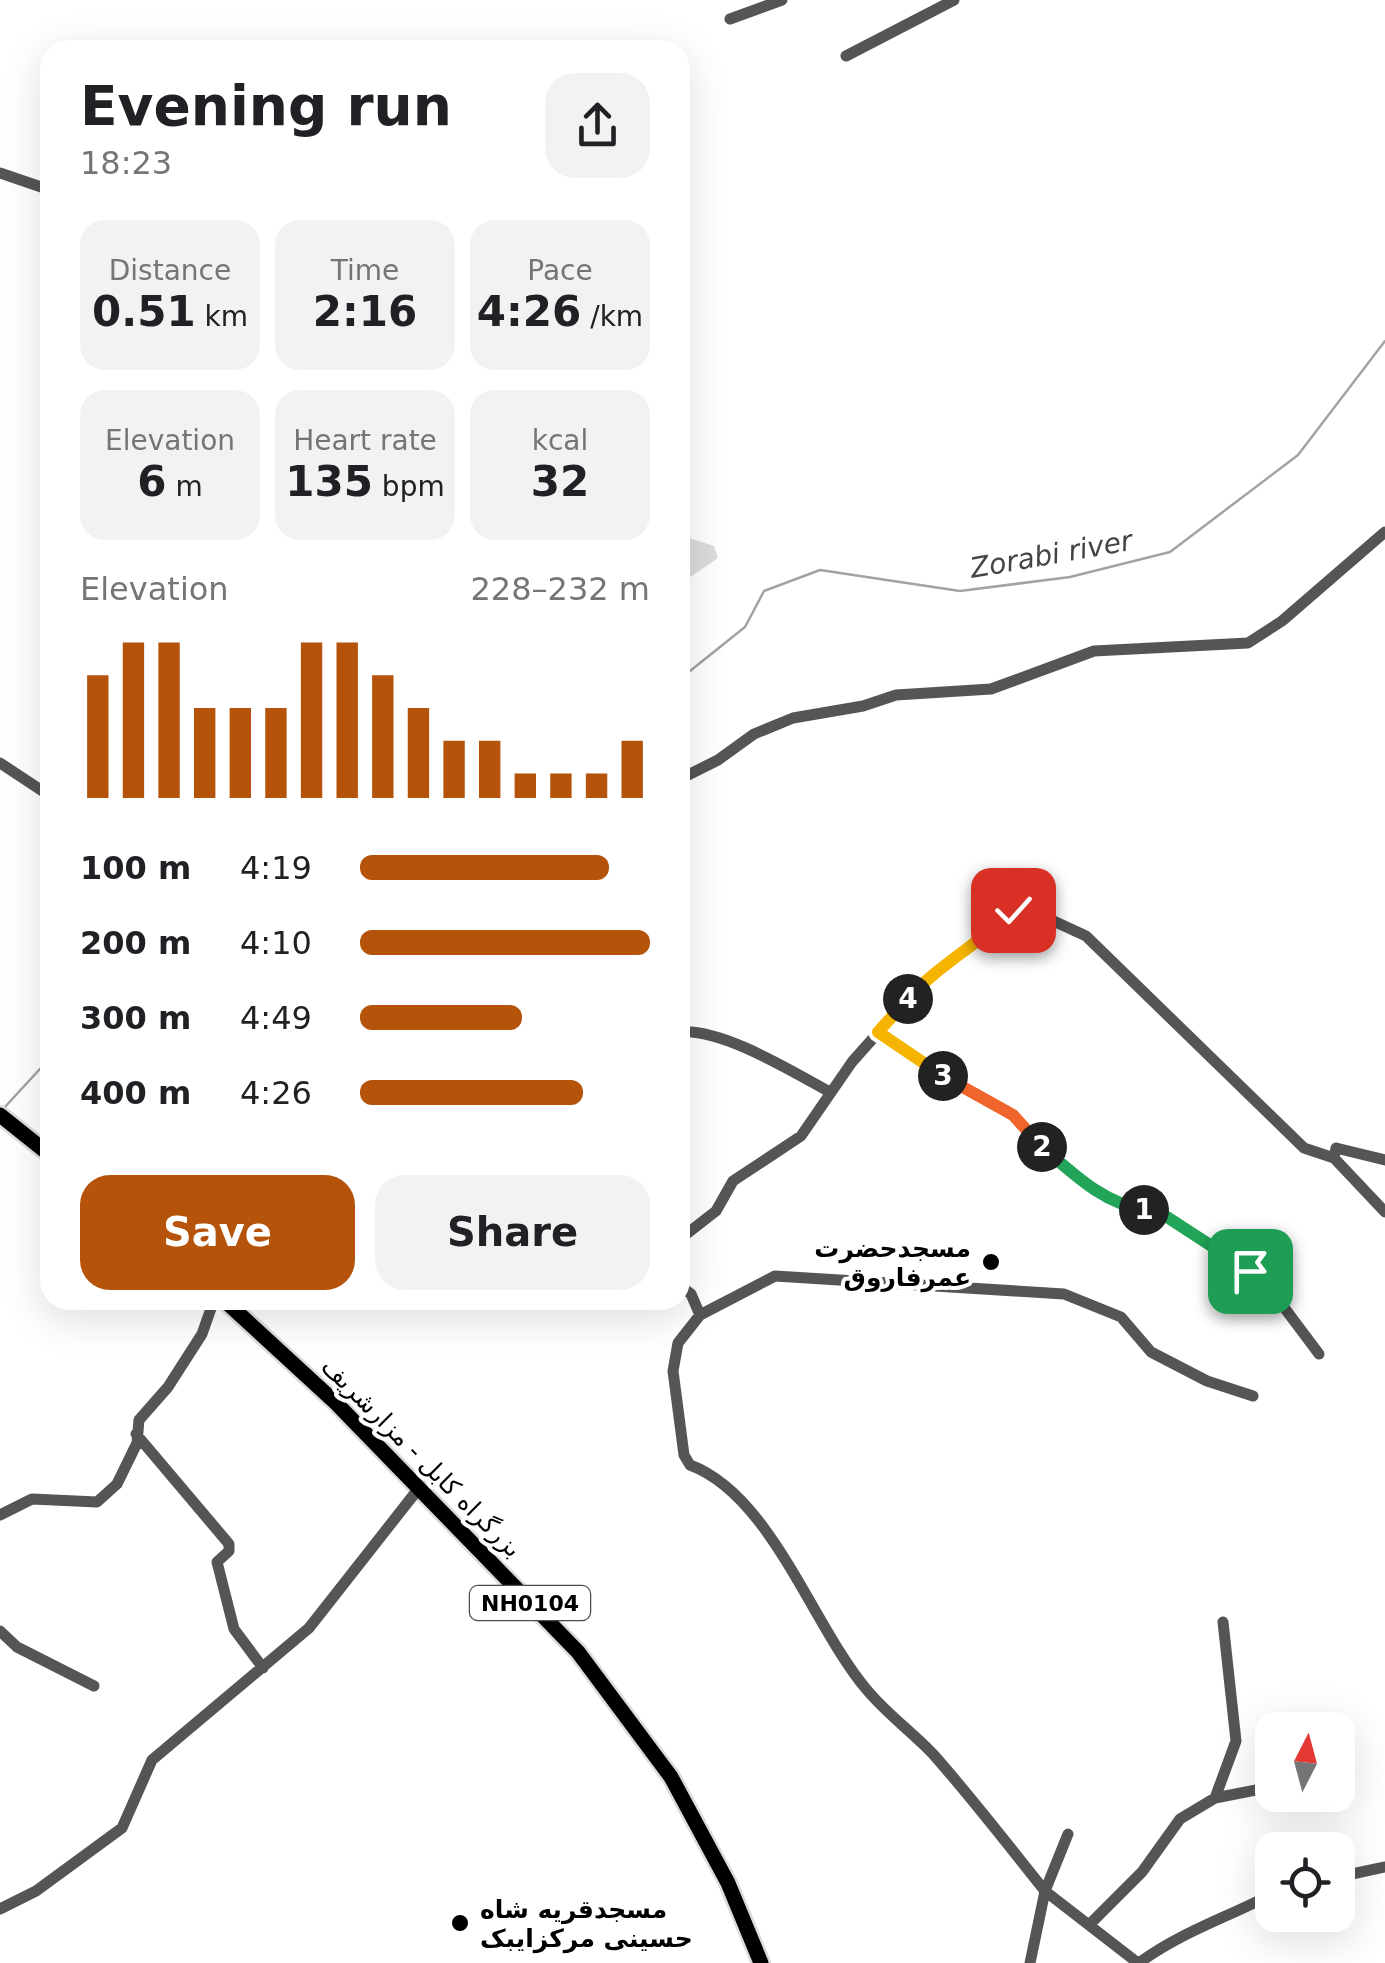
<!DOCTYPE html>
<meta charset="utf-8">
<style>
body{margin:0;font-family:"DejaVu Sans","Noto Naskh Arabic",sans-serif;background:#f2f2f2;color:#202124;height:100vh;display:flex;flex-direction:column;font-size:38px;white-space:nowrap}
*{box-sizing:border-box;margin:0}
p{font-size:32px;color:#757577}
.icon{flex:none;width:55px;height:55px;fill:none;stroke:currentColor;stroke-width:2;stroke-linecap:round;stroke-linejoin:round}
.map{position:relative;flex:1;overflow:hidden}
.panel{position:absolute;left:40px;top:40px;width:650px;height:1270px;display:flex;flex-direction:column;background:#fff;border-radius:30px;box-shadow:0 10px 40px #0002}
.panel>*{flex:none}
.needle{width:65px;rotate:6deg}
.fabs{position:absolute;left:1255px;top:1712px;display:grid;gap:20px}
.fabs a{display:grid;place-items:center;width:100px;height:100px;border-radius:20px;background:#fff;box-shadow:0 10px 40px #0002;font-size:50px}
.pin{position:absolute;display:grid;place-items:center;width:85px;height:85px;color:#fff;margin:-42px;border-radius:20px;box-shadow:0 5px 15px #0006}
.km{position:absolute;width:50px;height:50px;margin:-25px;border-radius:50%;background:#222;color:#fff;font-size:28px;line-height:50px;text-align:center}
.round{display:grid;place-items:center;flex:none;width:105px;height:105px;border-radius:30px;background:#f2f2f2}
.overview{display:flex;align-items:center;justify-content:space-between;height:170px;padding:0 40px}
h1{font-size:55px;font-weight:700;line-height:75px}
.stats{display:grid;grid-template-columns:repeat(3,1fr);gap:15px;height:170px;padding:10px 40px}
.stats div{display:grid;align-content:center;border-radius:25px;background:#f2f2f2;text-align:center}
.stats b{font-size:42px;font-weight:700}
.stats small{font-size:28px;font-weight:400}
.stats p{font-size:28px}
.chart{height:280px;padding:20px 40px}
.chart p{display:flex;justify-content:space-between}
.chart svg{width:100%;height:180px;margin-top:10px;stroke:#b45309;stroke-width:6}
.cta{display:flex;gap:20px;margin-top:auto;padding:20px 40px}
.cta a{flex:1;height:115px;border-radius:30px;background:#b45309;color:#fff;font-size:40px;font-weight:700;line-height:115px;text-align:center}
.cta a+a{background:#f2f2f2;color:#202124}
ul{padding:0 40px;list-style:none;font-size:32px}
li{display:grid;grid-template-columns:160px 120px 1fr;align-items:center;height:75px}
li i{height:25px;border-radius:12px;background:#b45309}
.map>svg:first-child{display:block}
.green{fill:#dcdcdc}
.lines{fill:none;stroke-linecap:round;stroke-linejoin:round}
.stream{stroke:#a3a3a3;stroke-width:2.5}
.highway-casing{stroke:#dbdbdb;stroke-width:20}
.minor{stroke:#555;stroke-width:11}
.highway{stroke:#000;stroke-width:15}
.split-1-casing{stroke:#fff;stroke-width:20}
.split-2-casing{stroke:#fff;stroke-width:20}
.split-3-casing{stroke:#fff;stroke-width:20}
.split-4-casing{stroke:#fff;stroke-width:20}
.split-5-casing{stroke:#fff;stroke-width:20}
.split-1{stroke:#22a559;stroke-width:12}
.split-2{stroke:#22a559;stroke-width:12}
.split-3{stroke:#f0652b;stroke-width:12}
.split-4{stroke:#f5b400;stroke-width:12}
.split-5{stroke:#f5b400;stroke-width:12}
.poi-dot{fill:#000;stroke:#fff;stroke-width:4}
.labels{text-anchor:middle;stroke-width:8;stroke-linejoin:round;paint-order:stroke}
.shield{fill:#fff;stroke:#4c4c4c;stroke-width:2.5}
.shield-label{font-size:22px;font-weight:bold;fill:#000}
.poi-label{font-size:25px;font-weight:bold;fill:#000;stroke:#fff;text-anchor:end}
.street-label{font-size:25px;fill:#000;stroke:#fff}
.water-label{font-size:28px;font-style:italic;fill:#444;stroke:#fff}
</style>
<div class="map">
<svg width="1385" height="1963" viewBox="0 0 1385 1963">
<rect width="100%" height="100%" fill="#fff"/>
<path class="green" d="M680,535L714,546L718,558L680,584Z"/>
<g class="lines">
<path class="stream" d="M680,679L745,627L764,591L820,570L960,591L1070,577L1170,552L1298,455L1385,341
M4,1108L50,1058"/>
<g class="highway-casing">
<path id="highway" d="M0,1115L50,1155
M224,1300L336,1403L578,1652L671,1777L728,1883L761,1963"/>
</g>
<path class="minor" d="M730,19L782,0
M846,56L954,0
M0,173L50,190
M0,763L50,796
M680,779L718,760L754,734L793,718L863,706L896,695L991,689L1094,651L1248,643L1282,621L1385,532
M680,1032C722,1028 793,1072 830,1092
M878,1032L1013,1115L1030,1137L1101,1195L1116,1205L1167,1217L1250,1271L1271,1290L1319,1354
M1334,1158L1336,1148L1385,1160
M680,1239L716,1211L733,1181L801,1136L852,1062L931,973L979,943L1021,906L1086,936L1304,1148L1334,1158L1385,1212
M680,1286L691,1294L700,1315L678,1343L673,1371L684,1455L690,1465C771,1495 813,1627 867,1690C887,1714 912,1732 933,1754C972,1798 1008,1845 1045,1891L1030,1963
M700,1315L775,1276L1064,1294L1121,1317L1151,1352L1207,1381L1253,1396
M136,1434L229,1544V1551L217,1562L234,1629L263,1668
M0,1515L32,1499L97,1502L117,1484L137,1443L139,1420L168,1387L202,1334L214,1300
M0,1631L17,1647L94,1686
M1215,1798L1236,1741L1223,1622
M1068,1834L1045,1891L1138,1963
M1338,1877L1385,1867
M0,1909L36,1891L122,1828L152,1760L309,1628L419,1488
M1091,1923L1142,1872L1180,1819L1215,1798L1272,1787
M1139,1963C1179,1933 1228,1917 1272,1894"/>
<use href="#highway" class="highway"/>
</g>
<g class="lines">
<g class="split-1-casing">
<path id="split-1" d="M1144,1210L1167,1217L1250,1271"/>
</g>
<g class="split-2-casing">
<path id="split-2" d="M1042,1147C1074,1174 1101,1202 1144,1210"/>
</g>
<g class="split-3-casing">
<path id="split-3" d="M943,1076L1013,1115L1042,1147"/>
</g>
<g class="split-4-casing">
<path id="split-4" d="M908,999L878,1032L943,1076"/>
</g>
<g class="split-5-casing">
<path id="split-5" d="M908,999C939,964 980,944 1013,910"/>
</g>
<use href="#split-1" class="split-1"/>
<use href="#split-2" class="split-2"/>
<use href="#split-3" class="split-3"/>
<use href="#split-4" class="split-4"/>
<use href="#split-5" class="split-5"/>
</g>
<g class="poi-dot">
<circle cx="991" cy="1262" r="10"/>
<circle cx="460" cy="1923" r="10"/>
</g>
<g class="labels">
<rect class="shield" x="470" y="1586" width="120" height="34" rx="8"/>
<g class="shield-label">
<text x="530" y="1611">NH0104</text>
</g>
<g class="poi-label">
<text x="971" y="1257">مسجدحضرت<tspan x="971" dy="29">عمرفاروق</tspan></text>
<text x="480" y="1918" text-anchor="start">مسجدقریه شاه<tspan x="480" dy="29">حسینی مرکزایبک</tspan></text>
</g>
<g class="street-label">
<text transform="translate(422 1457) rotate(45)" y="9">بزرگراه کابل - مزارشریف</text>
</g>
<g class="water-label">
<text transform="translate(1051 554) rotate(-10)" y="10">Zorabi river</text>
</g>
</g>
</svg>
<div class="fabs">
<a><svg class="needle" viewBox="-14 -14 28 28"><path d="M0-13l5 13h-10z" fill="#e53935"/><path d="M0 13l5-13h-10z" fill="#757577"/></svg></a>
<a><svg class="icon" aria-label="locate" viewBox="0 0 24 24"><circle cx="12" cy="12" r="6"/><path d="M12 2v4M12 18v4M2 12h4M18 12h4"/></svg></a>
</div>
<div class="pin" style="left:1250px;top:1271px;background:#1e9e55"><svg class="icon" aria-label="arrive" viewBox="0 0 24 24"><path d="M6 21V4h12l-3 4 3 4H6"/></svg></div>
<div class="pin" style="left:1013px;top:910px;background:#d93025"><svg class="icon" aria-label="check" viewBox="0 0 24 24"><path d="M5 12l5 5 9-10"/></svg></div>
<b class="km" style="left:1144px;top:1210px">1</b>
<b class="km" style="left:1042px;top:1147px">2</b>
<b class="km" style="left:943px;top:1076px">3</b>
<b class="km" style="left:908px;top:999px">4</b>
<section class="panel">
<div class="overview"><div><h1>Evening run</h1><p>18:23</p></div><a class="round"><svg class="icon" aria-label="share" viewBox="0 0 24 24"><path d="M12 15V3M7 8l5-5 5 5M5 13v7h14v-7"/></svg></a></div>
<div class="stats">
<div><p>Distance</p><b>0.51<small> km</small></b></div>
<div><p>Time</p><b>2:16</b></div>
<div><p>Pace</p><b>4:26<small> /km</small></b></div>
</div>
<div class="stats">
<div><p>Elevation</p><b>6<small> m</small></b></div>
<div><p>Heart rate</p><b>135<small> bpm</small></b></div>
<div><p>kcal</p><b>32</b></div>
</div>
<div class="chart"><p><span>Elevation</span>228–232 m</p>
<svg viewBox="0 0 160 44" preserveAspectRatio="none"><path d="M5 44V14M15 44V6M25 44V6M35 44V22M45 44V22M55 44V22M65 44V6M75 44V6M85 44V14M95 44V22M105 44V30M115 44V30M125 44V38M135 44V38M145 44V38M155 44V30"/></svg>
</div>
<ul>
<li><b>100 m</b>4:19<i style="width:86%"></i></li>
<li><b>200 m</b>4:10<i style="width:100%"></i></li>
<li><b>300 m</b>4:49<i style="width:56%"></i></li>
<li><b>400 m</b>4:26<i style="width:77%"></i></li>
</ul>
<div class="cta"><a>Save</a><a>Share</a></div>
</section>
</div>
